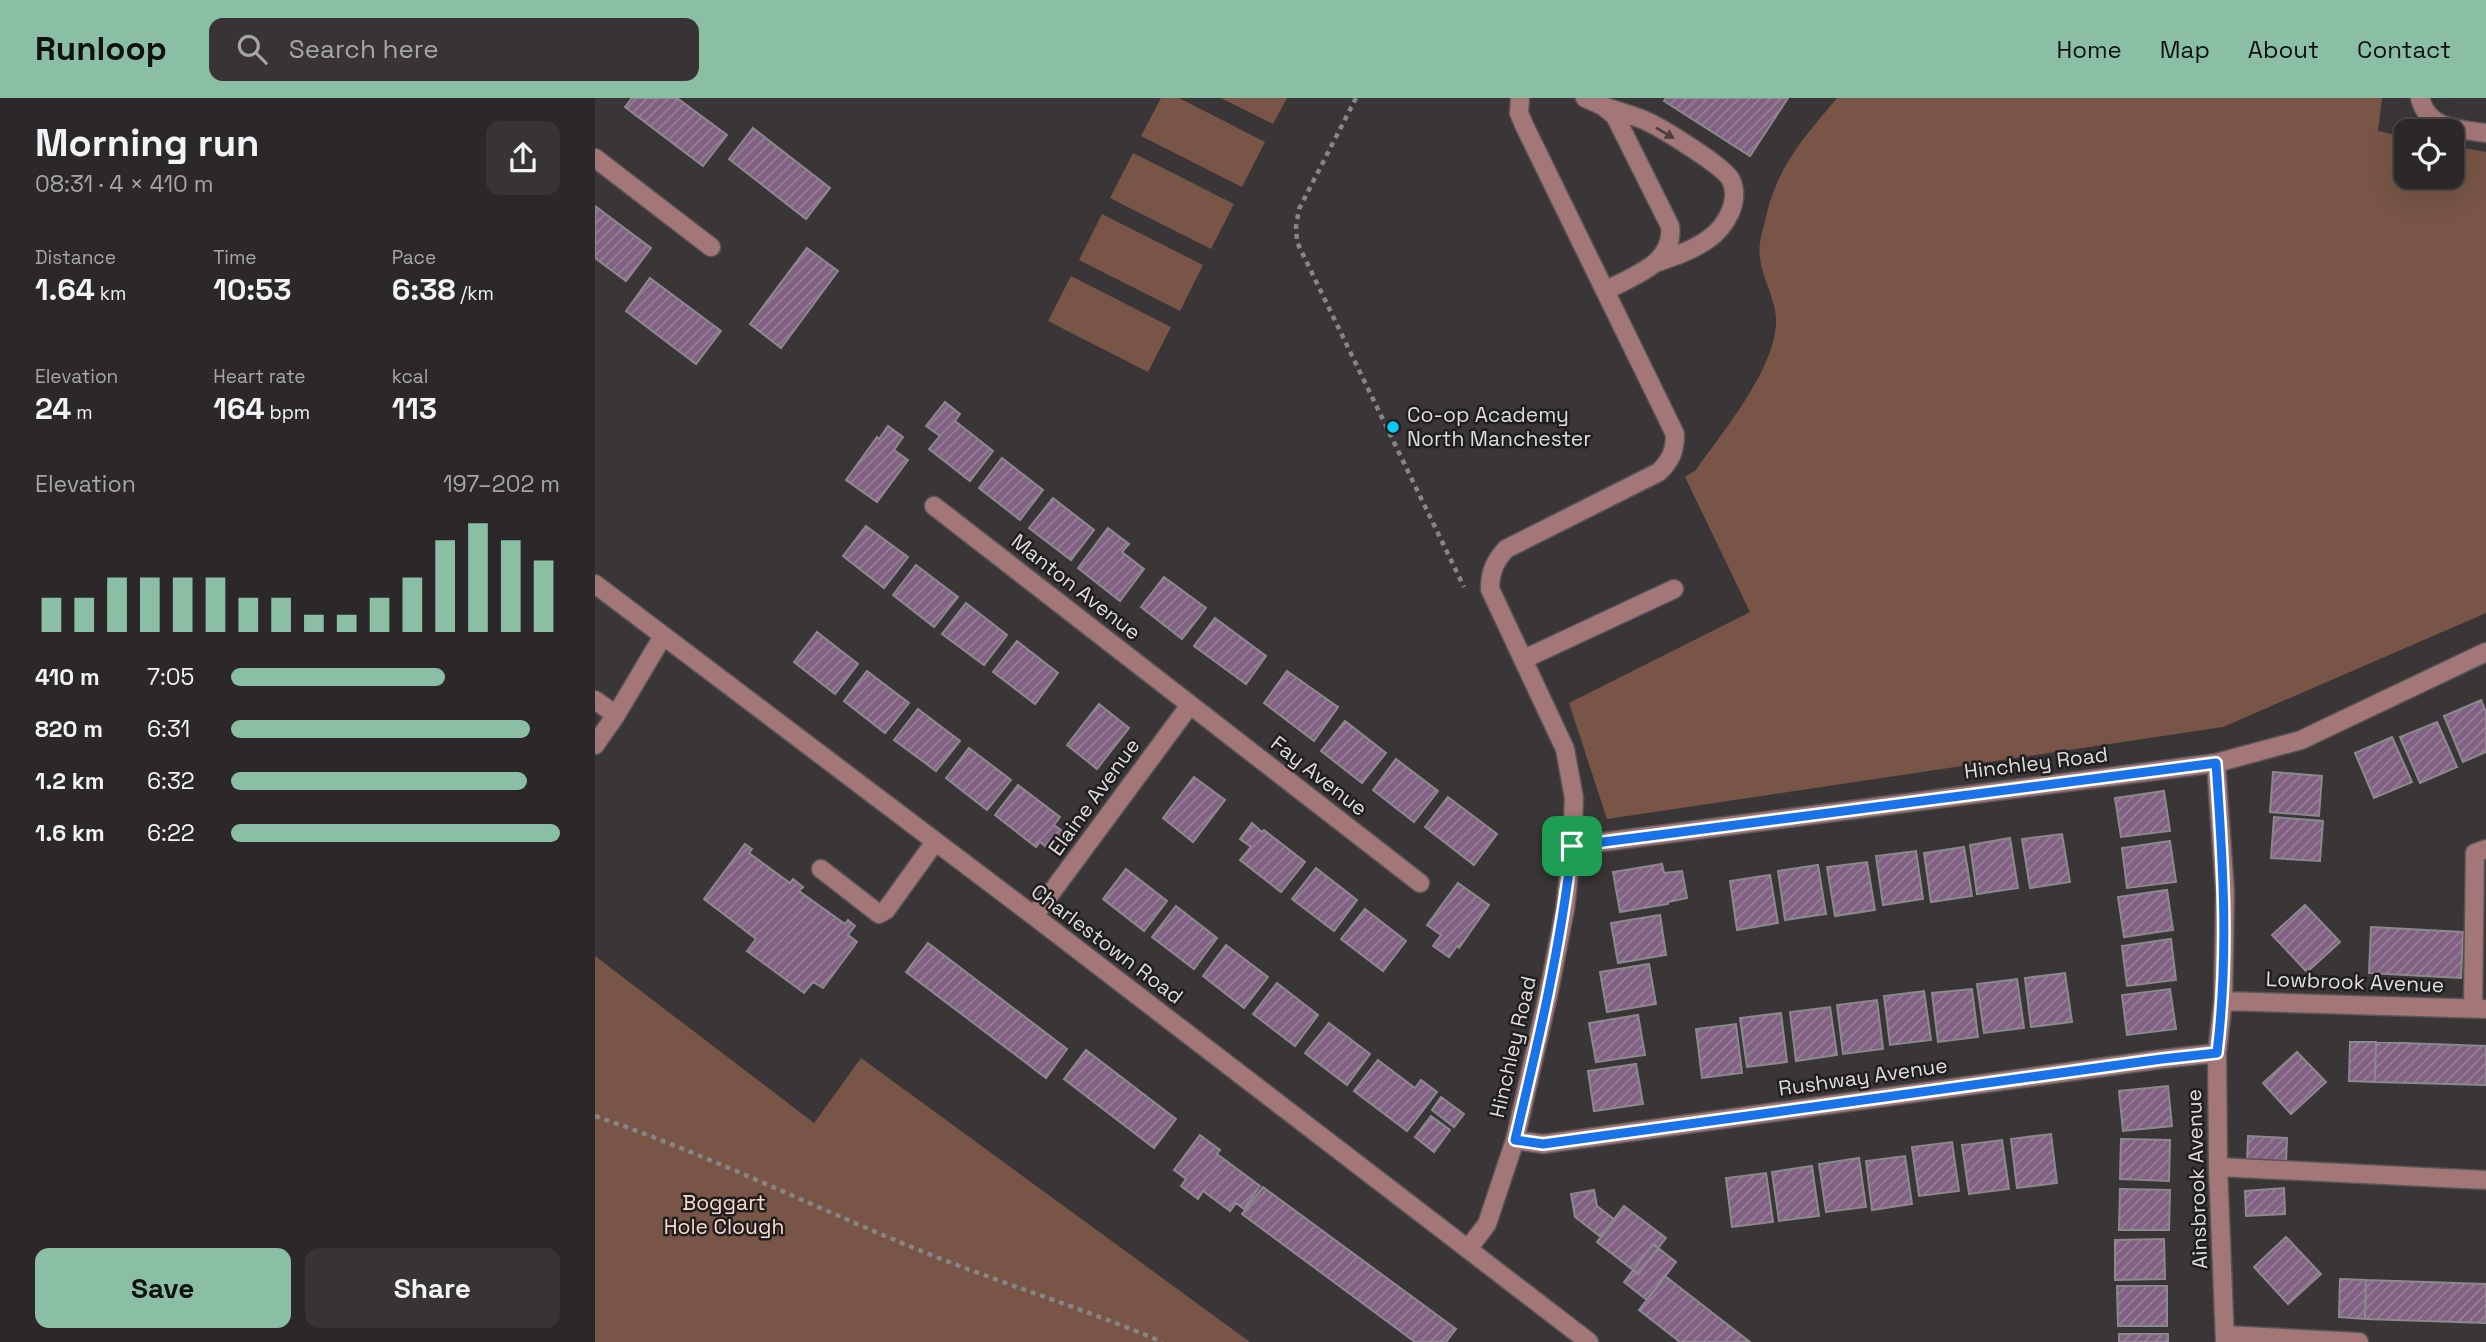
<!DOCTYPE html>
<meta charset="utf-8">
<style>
body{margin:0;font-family:"Space Grotesk",sans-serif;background:#383435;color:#f1f3f6;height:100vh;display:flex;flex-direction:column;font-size:26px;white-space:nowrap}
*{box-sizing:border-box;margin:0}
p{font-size:23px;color:#a6a6a8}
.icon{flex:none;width:38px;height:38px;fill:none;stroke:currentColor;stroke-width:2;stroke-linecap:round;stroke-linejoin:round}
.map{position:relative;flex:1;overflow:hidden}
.side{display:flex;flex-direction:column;background:#2c2829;width:595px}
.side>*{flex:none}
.tools{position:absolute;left:1799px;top:21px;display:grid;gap:14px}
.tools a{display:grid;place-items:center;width:70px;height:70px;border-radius:14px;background:#2c2829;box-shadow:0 7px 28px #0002,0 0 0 2px #484446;font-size:35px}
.pin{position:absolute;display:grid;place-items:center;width:60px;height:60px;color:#fff;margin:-30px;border-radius:14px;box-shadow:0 4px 10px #0006}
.round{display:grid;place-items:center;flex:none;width:74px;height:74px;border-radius:14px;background:#383435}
.overview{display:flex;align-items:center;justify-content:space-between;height:119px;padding:0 35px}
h1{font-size:38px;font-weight:800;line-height:52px}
.stats{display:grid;grid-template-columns:repeat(3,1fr);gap:10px;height:119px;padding:7px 35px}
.stats div{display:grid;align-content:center}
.stats b{font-size:30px;font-weight:800}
.stats small{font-size:19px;font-weight:400}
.stats p{font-size:19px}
.chart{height:196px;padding:14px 35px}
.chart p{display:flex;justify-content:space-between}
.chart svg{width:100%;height:126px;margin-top:7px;stroke:#8abfa5;stroke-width:6}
.button{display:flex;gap:14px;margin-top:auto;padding:14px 35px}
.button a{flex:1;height:80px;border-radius:14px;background:#8abfa5;color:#111;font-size:28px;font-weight:800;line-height:80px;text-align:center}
.button a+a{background:#383435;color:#f1f3f6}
ul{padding:0 35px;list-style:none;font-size:23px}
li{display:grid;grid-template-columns:112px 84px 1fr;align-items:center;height:52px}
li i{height:18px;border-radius:9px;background:#8abfa5}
header{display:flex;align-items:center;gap:42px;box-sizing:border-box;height:98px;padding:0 35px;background:#8abfa5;color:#111}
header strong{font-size:33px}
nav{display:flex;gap:38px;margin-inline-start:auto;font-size:24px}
.search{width:490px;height:63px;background:#383435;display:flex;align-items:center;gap:18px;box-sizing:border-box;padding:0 24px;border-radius:14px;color:#a6a6a8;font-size:26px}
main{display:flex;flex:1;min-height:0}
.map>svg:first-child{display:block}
.park{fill:#785546}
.building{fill:url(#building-hatch);stroke:#8c898c;stroke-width:2}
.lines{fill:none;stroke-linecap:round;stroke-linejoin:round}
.minor-casing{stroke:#585455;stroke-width:21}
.path{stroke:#888586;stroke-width:4.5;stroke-dasharray:5 5;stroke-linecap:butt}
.minor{stroke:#a37677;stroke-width:18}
.oneway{fill:#4e3d3e}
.route-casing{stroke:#fff;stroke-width:14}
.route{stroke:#1a73e8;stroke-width:9}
.poi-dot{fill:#06cbf9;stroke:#201e1f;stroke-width:2.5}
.labels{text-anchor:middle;stroke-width:5;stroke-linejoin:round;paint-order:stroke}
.poi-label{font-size:21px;fill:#dedcdd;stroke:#201e1f;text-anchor:start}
.street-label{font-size:21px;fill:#dedcdd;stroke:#201e1f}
.park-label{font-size:21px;fill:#f9dbcf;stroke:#201e1f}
</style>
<header>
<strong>Runloop</strong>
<div class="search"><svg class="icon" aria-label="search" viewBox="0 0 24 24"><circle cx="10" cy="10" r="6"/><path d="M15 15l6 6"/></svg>Search here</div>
<nav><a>Home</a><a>Map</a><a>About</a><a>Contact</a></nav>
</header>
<main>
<section class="side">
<div class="overview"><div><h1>Morning run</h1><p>08:31 · 4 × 410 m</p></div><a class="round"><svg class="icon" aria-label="share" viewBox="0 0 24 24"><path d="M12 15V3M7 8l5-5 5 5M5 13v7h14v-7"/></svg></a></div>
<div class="stats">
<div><p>Distance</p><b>1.64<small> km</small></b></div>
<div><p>Time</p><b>10:53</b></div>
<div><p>Pace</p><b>6:38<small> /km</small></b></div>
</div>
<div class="stats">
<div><p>Elevation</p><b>24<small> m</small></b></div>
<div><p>Heart rate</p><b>164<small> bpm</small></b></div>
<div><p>kcal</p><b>113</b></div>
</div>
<div class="chart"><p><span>Elevation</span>197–202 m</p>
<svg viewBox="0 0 160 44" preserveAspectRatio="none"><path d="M5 44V32M15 44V32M25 44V25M35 44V25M45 44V25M55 44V25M65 44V32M75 44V32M85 44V38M95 44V38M105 44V32M115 44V25M125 44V12M135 44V6M145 44V12M155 44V19"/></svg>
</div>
<ul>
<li><b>410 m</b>7:05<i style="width:65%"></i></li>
<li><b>820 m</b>6:31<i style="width:91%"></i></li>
<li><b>1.2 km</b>6:32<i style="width:90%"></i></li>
<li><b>1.6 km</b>6:22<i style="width:100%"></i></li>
</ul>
<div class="button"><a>Save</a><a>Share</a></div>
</section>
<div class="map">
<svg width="1891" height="1244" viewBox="0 0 1891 1244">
<defs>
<pattern id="building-hatch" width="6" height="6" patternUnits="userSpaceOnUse" patternTransform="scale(1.75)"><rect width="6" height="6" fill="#816182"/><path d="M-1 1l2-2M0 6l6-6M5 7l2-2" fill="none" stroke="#987e99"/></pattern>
</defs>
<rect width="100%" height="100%" fill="#3a3637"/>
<path class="park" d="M566,0H584L670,44L647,89L546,38Z
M626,0H692L678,26Z
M1242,0H1787L1783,33L1811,39V79H1857V48L1891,54V515L1628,629L1012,721L974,605L1155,514L1090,379L1101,372C1127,335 1182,269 1181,222C1181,201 1167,181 1165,160C1163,147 1167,135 1170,123C1182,68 1207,42 1242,0Z
M538,55L639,106L616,151L515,100Z
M507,116L608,167L585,213L484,162Z
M476,178L576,229L553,274L453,223Z
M0,858L219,1025L266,960L655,1244H0Z"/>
<path class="building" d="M37,0H82L132,37L108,68L30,9Z
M1071,0H1193L1155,58L1069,3Z
M158,30L235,90L211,121L134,61Z
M0,108L56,150L31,183L0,160Z
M212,150L243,173L186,250L155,226Z
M55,180L126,233L101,266L31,213Z
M350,304L365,316L360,323L398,353L375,383L334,351L345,338L331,328Z
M293,328L308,339L299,352L313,362L282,404L251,382L282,339L284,341Z
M407,360L448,392L425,422L384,390Z
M458,400L499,432L476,462L434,430Z
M271,428L313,459L289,490L248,458Z
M513,430L534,446L527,454L549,471L525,503L483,470Z
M321,467L363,499L339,529L298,497Z
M569,479L611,510L587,541L546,509Z
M371,505L412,537L389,567L347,536Z
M620,520L671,558L651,586L599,548Z
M222,534L263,566L240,596L199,564Z
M422,543L463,575L440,606L398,574Z
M272,573L314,605L290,635L249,603Z
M692,573L743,609L719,643L669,605Z
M1886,602L1891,614V654L1868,664L1849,618Z
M504,606L534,630L502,671L472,647Z
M323,611L365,643L341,673L299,642Z
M750,623L791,655L767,685L726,653Z
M1842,624L1862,669L1825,685L1805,639Z
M1797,639L1817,684L1779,700L1760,655Z
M374,650L416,682L392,712L351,680Z
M801,661L843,693L819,724L778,692Z
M1678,674L1727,678L1724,718L1675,714Z
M599,679L630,702L598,744L568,720Z
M423,687L465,719L459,727L470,735L456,753L445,744L441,749L400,717Z
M1569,693L1575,733L1526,739L1520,700Z
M853,699L902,736L879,767L830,729Z
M1679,719L1728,723L1725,763L1676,760Z
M657,725L667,734L669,732L710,764L686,794L645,762L656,749L645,741Z
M1467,736L1475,784L1435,790L1427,741Z
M1415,740L1423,790L1382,796L1375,747Z
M1575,743L1581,784L1532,790L1527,750Z
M150,746L157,751L154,755L195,785L198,781L208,789L204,793L250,826L253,822L260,828L253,837L262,844L228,890L218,884L209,895L152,853L161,841L109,801Z
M1369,749L1377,798L1336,804L1329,755Z
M1321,753L1328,801L1288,807L1281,758Z
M1272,764L1280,812L1240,818L1232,769Z
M1067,766L1069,775L1087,773L1092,800L1073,804V806L1025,814L1018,774Z
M1223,767L1231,816L1190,822L1183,773Z
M721,770L762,802L739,833L697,801Z
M531,771L572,803L549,833L508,801Z
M1175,777L1183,825L1142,832L1135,783Z
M863,785L894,807L864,850L862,848L854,859L838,848L846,837L832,827Z
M1572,792L1578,832L1529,839L1523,799Z
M1710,807L1745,844L1712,874L1677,837Z
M581,808L622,840L599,871L557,839Z
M770,811L811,843L788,873L746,841Z
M1065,817L1071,857L1023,865L1016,825Z
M1776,829L1868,834L1866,880L1774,875Z
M1576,841L1581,882L1532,888L1527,848Z
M333,845L472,951L451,980L311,874Z
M631,847L673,879L649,910L608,878Z
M1054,866L1061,906L1012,914L1005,874Z
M1470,875L1477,924L1436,929L1430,880Z
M1422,881L1429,930L1389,935L1382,886Z
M682,885L723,917L700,948L658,916Z
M1377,891L1383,939L1343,944L1337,895Z
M1575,891L1581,931L1532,937L1527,897Z
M1329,893L1336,942L1295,947L1289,898Z
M1282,902L1288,951L1248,956L1242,907Z
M1235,909L1242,957L1201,963L1195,914Z
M1186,915L1192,964L1152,969L1145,920Z
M1043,917L1050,957L1001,964L994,925Z
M734,925L775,956L752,987L710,955Z
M1141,926L1147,975L1107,980L1101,931Z
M1755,944H1781L1780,984L1754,983Z
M1781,944L1891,948V987L1780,984Z
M491,952L581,1021L559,1050L469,981Z
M1702,954L1731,984L1696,1016L1668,985Z
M783,962L820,990L826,982L842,994L812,1033L759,993Z
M1041,966L1048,1006L999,1013L993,973Z
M1573,988L1577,1028L1528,1033L1524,993Z
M846,999L869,1016L859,1029L837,1012Z
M836,1018L855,1032L839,1054L820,1039Z
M1456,1036L1462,1085L1422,1090L1416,1041Z
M605,1037L625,1052L622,1056L665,1088L649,1111L641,1105L635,1113L608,1093L603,1101L586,1088L591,1081L579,1072Z
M1653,1038L1692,1040L1691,1065L1652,1064Z
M1526,1041L1575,1042L1574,1083L1525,1081Z
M1407,1042L1414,1091L1374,1096L1367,1047Z
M1357,1044L1364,1093L1324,1098L1317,1049Z
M1310,1058L1317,1106L1277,1112L1271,1063Z
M1264,1060L1271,1109L1231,1114L1224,1066Z
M1217,1068L1224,1118L1184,1123L1177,1074Z
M1171,1075L1178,1124L1137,1129L1131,1080Z
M668,1089L861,1231L851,1244H820L647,1116Z
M1689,1090L1690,1116L1651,1118L1650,1093Z
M1525,1091L1575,1092L1574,1132H1524Z
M999,1092L1002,1108L1020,1122L1006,1139L980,1119L976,1096Z
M1029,1108L1071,1140L1043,1176L1002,1144Z
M1691,1139L1726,1176L1693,1206L1659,1169Z
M1569,1141L1570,1181L1520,1182V1142Z
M1058,1146L1081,1164L1052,1202L1029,1184Z
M1070,1178L1155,1244H1085L1044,1212Z
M1745,1181L1771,1182L1770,1221L1744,1219Z
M1771,1182L1891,1186V1225L1770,1221Z
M1522,1188H1572V1228H1523Z
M1524,1236H1573V1244H1524Z"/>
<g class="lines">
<g class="minor-casing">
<path id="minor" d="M990,0L1008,8L1020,18L1075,128C1080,166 1037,178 1010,193
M1825,0C1833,32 1864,31 1891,35
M1008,8C1021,13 1035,16 1049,22C1065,29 1129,68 1136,82C1146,104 1130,130 1112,142C1098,152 1080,158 1063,164
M0,60L116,149
M339,408L825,785
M0,486L439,818L994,1244
M929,561L1079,491
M0,602L21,617
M0,647L21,617L68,538
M1621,665L1630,795L1628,903L1622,955L1623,1069L1630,1244
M977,748L1621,665L1706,642L1891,554
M226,771L284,816L291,812L340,744
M439,818L595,607
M1628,903L1891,911
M1878,910L1880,755L1891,751
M920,1042L948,1046L1567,961L1622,955
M1623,1069L1891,1082
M873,1151L892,1126L920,1042L954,893L970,811L977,748L979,700L970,651L895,491C895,474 900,463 911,451L1064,374C1076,362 1080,353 1080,336L929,27L924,15L925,0
M1630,1237L1764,1244"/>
</g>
<path class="path" d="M761,0L704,111L701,129L702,144L869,489
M0,1018C109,1055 212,1106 319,1150C401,1184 486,1209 567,1244"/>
<use href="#minor" class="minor"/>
</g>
<defs><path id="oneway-solid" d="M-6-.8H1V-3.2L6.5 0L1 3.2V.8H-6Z" transform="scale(1.75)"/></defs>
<use class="oneway" href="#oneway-solid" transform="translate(1070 35) rotate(31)"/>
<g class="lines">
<g class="route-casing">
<path id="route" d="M1621,665C1628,764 1634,856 1622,955L1567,961L948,1046L920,1042C943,945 966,848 977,748Z"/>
</g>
<use href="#route" class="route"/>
</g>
<circle class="poi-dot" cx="798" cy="329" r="7"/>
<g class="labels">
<g class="poi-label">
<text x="812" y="324">Co-op Academy<tspan x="812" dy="24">North Manchester</tspan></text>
</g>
<g class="street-label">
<text transform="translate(481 489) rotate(38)" y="7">Manton Avenue</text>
<text transform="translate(1441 665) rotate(-7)" y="7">Hinchley Road</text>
<text transform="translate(724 678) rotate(38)" y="7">Fay Avenue</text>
<text transform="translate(499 699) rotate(-54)" y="7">Elaine Avenue</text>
<text transform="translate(512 846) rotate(37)" y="7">Charlestown Road</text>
<text transform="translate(1760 884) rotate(2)" y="7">Lowbrook Avenue</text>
<text transform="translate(918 949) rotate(-77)" y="7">Hinchley Road</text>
<text transform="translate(1268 979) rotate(-8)" y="7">Rushway Avenue</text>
<text transform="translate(1602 1081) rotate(-92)" y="7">Ainsbrook Avenue</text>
</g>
<g class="park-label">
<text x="129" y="1112">Boggart<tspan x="129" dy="24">Hole Clough</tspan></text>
</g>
</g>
</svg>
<div class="tools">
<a><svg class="icon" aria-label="locate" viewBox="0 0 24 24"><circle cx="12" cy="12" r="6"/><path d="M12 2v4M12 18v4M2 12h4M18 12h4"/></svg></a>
</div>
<div class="pin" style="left:977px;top:748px;background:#1e9e55"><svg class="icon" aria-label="arrive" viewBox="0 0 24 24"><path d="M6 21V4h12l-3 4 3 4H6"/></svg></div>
</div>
</main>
